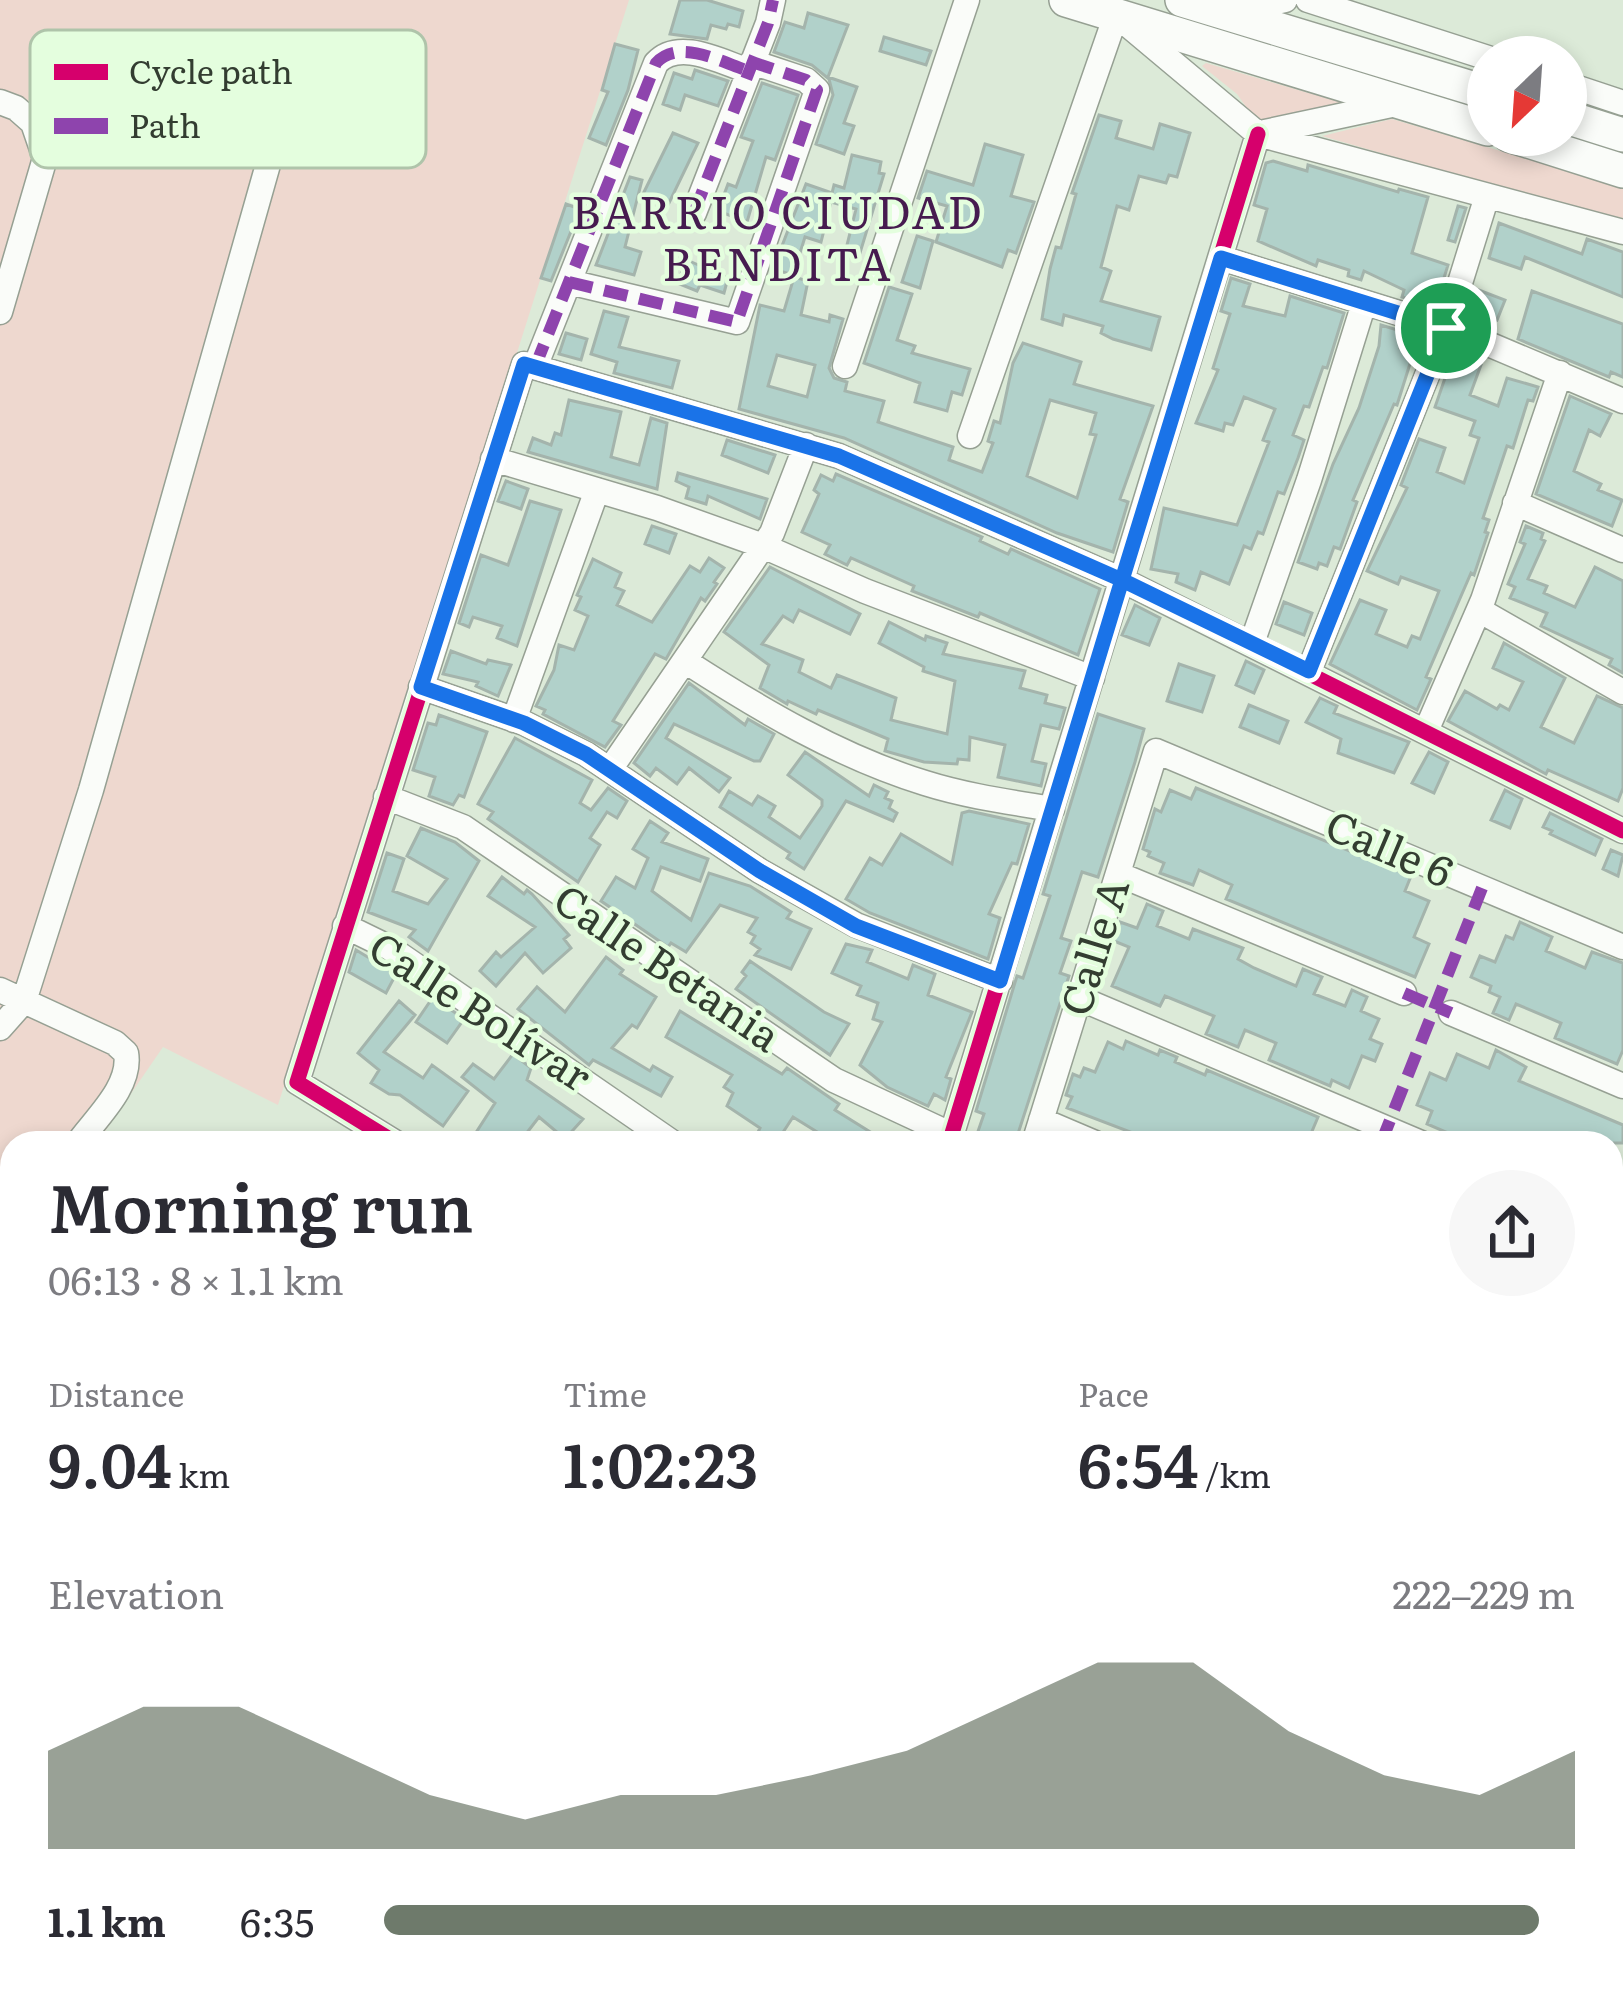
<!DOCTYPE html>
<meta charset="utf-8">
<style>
body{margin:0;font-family:Literata,serif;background:#f7f7f7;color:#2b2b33;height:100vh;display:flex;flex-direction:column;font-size:45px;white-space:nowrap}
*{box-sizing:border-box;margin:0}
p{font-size:39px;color:#7c7c81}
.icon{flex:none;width:66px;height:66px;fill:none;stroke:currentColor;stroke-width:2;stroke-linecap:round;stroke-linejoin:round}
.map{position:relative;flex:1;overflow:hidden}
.panel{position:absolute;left:0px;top:1131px;width:1623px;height:861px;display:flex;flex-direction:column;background:#fff;border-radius:36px 36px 0 0;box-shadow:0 6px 18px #0003}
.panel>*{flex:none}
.needle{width:78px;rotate:205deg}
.tools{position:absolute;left:1467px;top:36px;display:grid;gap:24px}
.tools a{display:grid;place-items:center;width:120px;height:120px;border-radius:50%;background:#fff;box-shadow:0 6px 18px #0003;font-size:60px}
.pin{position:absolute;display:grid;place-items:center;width:102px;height:102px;color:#fff;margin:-51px;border:6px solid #fff;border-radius:50%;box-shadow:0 3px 12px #0007}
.round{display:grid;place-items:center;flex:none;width:126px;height:126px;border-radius:63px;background:#f7f7f7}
.headline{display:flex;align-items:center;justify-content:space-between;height:204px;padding:0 48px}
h1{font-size:66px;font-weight:600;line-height:90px}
.figures{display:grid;grid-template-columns:repeat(3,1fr);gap:18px;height:204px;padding:12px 48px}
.figures div{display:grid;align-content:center}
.figures b{font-size:60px;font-weight:600}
.figures small{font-size:33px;font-weight:400}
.figures p{font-size:33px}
.chart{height:336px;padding:24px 48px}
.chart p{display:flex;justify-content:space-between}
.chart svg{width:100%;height:216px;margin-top:12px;fill:#6e7a6b;opacity:.7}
ul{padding:0 48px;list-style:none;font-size:39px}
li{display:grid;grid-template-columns:192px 144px 1fr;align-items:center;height:90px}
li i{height:30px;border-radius:15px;background:#6e7a6b}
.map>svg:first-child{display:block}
.green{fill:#eed8cf}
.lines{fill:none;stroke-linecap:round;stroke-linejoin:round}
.stream{stroke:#9ec1ef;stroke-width:6}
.building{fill:#b1d1ca;stroke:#a4b4ac;stroke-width:3;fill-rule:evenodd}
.minor-casing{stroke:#96a093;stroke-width:27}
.highway-casing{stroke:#96a093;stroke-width:36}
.minor{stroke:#fafcf9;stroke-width:24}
.highway{stroke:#fafcf9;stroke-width:33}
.quiet{stroke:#8e44ad;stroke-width:12;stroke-dasharray:24 12;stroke-linecap:butt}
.cycleway-casing{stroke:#e4fede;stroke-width:22}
.cycleway{stroke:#d6006c;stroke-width:15}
.route-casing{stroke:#fff;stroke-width:24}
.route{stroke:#1a73e8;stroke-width:15}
.labels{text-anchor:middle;stroke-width:9;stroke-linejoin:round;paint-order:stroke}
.street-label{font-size:42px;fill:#333d31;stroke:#e4fede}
.neighbourhood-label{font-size:45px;letter-spacing:3px;fill:#461b4f;stroke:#e4fede}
.key{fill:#e4fede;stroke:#afc4aa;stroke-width:3}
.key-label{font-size:33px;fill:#333d31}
</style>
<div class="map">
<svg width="1623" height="1990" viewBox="0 0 1623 1990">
<rect width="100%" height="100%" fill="#dcead8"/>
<path class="green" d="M0,0H629L278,1105L163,1047L97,1143H12V1261L0,1277Z
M1206,63L1343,103L1272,124L1256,121L1237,94L1202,66Z
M1392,119L1623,187V218L1536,198L1322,136Z"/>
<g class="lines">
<path class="stream" d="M0,1883L12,1899
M59,1980C74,1990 96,1983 114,1990
M1576,1990L1577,1980"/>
</g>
<path class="building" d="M680,0H707L743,11L739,27L728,24L726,29L711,25L707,39L670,34Z
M808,13L848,25L828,77L857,87L844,123L854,126L844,154L816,144L833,95L829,79L812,65L774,52L785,22L804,28Z
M884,37L931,51L926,65L880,51Z
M615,44L638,50L628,90L606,145L589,138L608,92L602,90Z
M695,70L728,81L718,106L685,95L680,110L663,104L674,73L692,79Z
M762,83L798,95L775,160L766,157L747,222L718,211L728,184L736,187L753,141L741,137Z
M1099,115L1121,121L1116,138L1153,149L1160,124L1190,133L1177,177L1169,175L1166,183L1139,176L1129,210L1117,206L1101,267L1111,271L1101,301L1160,317L1151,350L1113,339L1101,333L1103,326L1064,315L1062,325L1042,319L1050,269L1056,247L1061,248L1076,194L1072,193Z
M673,133L698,143L668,205L643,194Z
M985,144L1023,155L1011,196L1034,202L1016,253L1008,250L1002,267L936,242L947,206L918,198L927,171L973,185Z
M852,155L881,162L879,173L884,174L860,253L846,249L856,209L831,202L821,242L805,237L793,275L773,269L806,184L832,193L834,185L844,188Z
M1273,161L1307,171L1308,165L1398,192L1399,189L1428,197L1412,253L1448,265L1435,307L1402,297L1404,290L1364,271L1361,280L1348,276L1349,270L1318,260L1316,266L1258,241L1267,209L1254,205L1266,163Z
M630,177L642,180L625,247L641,252L634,275L596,265Z
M566,204L580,209L551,281L541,278Z
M1458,206L1466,208L1455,242L1448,240Z
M1499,223L1582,254L1587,239L1623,252V297L1525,257L1521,269L1489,258Z
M917,236L933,241L920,288L902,282Z
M687,260L728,278L724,293L700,285L697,291L677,283Z
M794,277L808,281L801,315L829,322L830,315L843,319L829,368L834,378L847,382L845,391L884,401L878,422L953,447L949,460L982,472L993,443L988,441L994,421L1000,423L1013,363L1023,343L1081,362L1074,384L1153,406L1120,499L1128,502L1113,552L1057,533L844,438L739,409L760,305L784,311ZM777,355L815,365L807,397L768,386ZM1050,400L1096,413L1090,434L1096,435L1077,498L1027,476Z
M1231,278L1250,284L1243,306L1285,316L1290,296L1344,313L1327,368L1323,367L1309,407L1304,406L1293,435L1304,440L1298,458L1284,494L1278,492L1263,534L1258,532L1251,549L1244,546L1229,584L1201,572L1195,590L1176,582L1178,574L1151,569L1164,508L1237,525L1269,442L1263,440L1275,409L1244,397L1233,425L1225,423L1223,431L1196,423L1218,370L1213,368L1230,314L1221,311Z
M889,287L912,294L897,340L915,346L912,353L970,369L962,395L952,392L947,411L915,402L920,383L864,363Z
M1476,289L1505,300L1497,320L1469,310Z
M1532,291L1623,324V377L1611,372L1609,377L1518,339Z
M604,311L628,317L619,347L679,361L672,388L614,373L617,362L591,354Z
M1381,325L1404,332L1400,348L1414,351L1397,405L1394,404L1353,500L1357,502L1340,549L1334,547L1327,566L1319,563L1317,569L1298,562L1333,464L1359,408L1379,346Z
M566,333L587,339L581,360L559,354Z
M1453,355L1481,365L1470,395L1498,406L1507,378L1538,387L1533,401L1528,400L1513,448L1507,446L1483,518L1489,520L1485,532L1488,533L1474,575L1471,573L1426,677L1431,679L1417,710L1330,664L1360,600L1386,610L1376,634L1407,647L1412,636L1420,639L1439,591L1401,577L1398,584L1367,571L1407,488L1401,485L1419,439L1445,448L1437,472L1464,483L1479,438L1470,435L1475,421L1435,407Z
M1570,396L1611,414L1600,436L1589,430L1574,471L1601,484L1598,490L1622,500L1612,526L1536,494Z
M569,400L621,412L611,457L639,465L651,418L667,423L657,489L528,452L533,438L551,445L555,433L561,435Z
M727,440L775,455L768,473L722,455Z
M678,473L767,499L760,519L708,496L706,504L686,498L689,487L676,481Z
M836,474L982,537L980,541L1008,554L1011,549L1100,589L1078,655L980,613L978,617L912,591L914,586L851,558L847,565L825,554L830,545L802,532L819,494L814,490L821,475L833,481Z
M506,481L528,489L521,509L498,501Z
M530,501L561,510L517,646L497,638L502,626L473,617L469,627L459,623L481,555L508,565Z
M652,526L676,534L669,553L645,544Z
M1526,526L1543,533L1541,539L1545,541L1528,579L1547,586L1544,593L1575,607L1595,567L1623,581V673L1609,665L1612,659L1541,626L1547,613L1510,598L1515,587L1508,584L1525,544L1520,542Z
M709,558L724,568L714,582L717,584L705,601L701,598L666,659L655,654L613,721L621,725L605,747L543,714L545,710L536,706L554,670L559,645L574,650L588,616L575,610L581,597L577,595L593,559L621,573L615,587L624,591L617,605L652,622L690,566L700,572Z
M770,567L860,614L850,634L799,610L793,622L783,616L762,644L803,660L799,672L831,688L837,675L896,698L891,720L947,734L955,681L923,671L924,667L879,643L889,622L925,640L926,636L947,643L943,654L1025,671L1020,688L1047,695L1045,703L1065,708L1059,729L1041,725L1032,761L1046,764L1041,786L998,777L1005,745L970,737L969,760L958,759L957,764L924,762L885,751L888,739L818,710L816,714L788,701L787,704L760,688L769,665L724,632Z
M1284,602L1312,613L1304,635L1276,624Z
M1135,605L1160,618L1149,645L1122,635Z
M1504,643L1565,678L1541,727L1574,743L1597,696L1623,708V788L1618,801L1548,770L1546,774L1448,721L1465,691L1497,709L1500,705L1509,710L1523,682L1493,668Z
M451,651L486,664L488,660L511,665L498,696L476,686L478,682L443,674Z
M1246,661L1264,670L1254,693L1236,685Z
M1179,664L1214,676L1202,712L1167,701Z
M689,683L745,725L748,719L774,734L760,761H754L674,724L666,738L730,778L719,792L689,768L677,784L656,768L650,776L634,763Z
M1320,698L1337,706L1334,713L1409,742L1394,773L1338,753L1341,739L1306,722Z
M1249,705L1288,721L1279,743L1240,727Z
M1098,714L1144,729L1135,762L1098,877L1082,872L1061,938L1071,941L1060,973L1069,976L1015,1143H974L984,1114L976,1111L1017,976L1023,978L1050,896L1043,894Z
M439,715L487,732L464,797L459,795L453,805L429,796L435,777L413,770L428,723L436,725Z
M515,738L592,780L580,803L591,810L608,788L627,801L617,818L607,812L590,838L600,845L578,882L488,819L493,812L478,804Z
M805,752L869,796L874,785L888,792L885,798L892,801L889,808L897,813L893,821L846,801L804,869L787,858L790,853L720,807L729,791L752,805L758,796L775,806L769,817L800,838L822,806V800L788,775Z
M1429,752L1448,762L1434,793L1412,783Z
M1196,788L1411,876L1405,891L1429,901L1414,937L1429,944L1415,977L1226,899L1232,885L1199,870L1193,885L1160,873L1164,863L1148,856L1150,852L1143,849L1155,809L1161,812L1170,790L1191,799Z
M1505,790L1522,799L1510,828L1491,820Z
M969,811L1029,824L1017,864L1012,863L989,914L1000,918L988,959L870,913L846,899L870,858L882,865L901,834L952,864L962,813Z
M1550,813L1602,839L1595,855L1550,834L1552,831L1543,827Z
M650,821L668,833L662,842L708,859L700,881L661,867L652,891L691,920L709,873L750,886L791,912L787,918L811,929L791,969L755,955L760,949L751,943L755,936L748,932L757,918L720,905L686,952L671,943L668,947L601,901L616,877L635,888L648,858L633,849Z
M421,828L455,842L479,861L428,951L409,937L415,930L368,912L387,853L404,859L393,891L428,904L447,879L407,856Z
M1611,850L1623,855L1618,876L1603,869Z
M502,877L524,894L527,890L532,894L569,935L564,939L571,948L543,973L525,953L496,986L480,971L496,952L501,957L535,927L488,896Z
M1147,904L1163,911L1157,926L1189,939L1193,929L1243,948L1238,959L1254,968L1296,986L1303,969L1322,977L1314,994L1345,1006L1352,990L1367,997L1361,1011L1379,1019L1370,1039L1382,1044L1375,1061L1362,1056L1349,1088L1332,1080L1330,1086L1269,1060L1276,1043L1245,1030L1238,1047L1206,1034L1214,1016L1165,996L1160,1006L1112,986L1129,947L1114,941L1120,922L1137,928Z
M1520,922L1552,937L1546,951L1585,968L1592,952L1623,963V1050L1617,1064L1555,1038L1561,1023L1516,1004L1509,1020L1493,1013L1500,997L1489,992L1491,986L1471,977L1480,956L1495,962L1506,936L1513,939Z
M846,944L872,950L867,962L908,979L913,965L935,974L928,995L972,1012L946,1077L951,1079L945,1100L934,1094L928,1106L887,1087L860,1065L882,1022L873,1019L878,1003L857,995L861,986L832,973Z
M356,950L396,974L386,993L349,972Z
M606,957L623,970L620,974L656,997L637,1028L632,1025L612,1048L650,1071L653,1066L672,1077L661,1096L593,1060L589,1065L518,1009L537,987L565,1012Z
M750,961L824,1012L849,1024L830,1055L736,989L746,976L742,972Z
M433,997L464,1019L447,1043L416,1022Z
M399,1001L415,1015L384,1052L423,1078L432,1065L468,1091L443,1126L400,1095L389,1094L371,1083L379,1070L358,1053Z
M680,1011L782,1074L787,1068L839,1104L835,1110L888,1143H835L793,1117L776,1143H753L760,1128L727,1106L733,1093L724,1087L732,1075L666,1037Z
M1126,1041L1158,1055L1160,1050L1177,1057L1175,1062L1205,1075L1207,1070L1318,1117L1307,1143H1159L1067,1108L1072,1097L1066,1095L1073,1074L1080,1077L1084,1068L1095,1072L1108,1042L1123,1049Z
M1496,1050L1526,1067L1519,1081L1623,1125V1143H1471L1427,1124L1432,1111L1417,1105L1430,1073L1446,1080L1457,1054L1489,1068Z
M513,1054L531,1068L527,1080L583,1119L565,1139L539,1117L519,1143H478L484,1135L477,1131L495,1103L462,1077L473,1064L494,1079Z"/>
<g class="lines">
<g class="minor-casing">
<path id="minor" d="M1308,0L1488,58
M1228,13L1285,0
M1566,84L1623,103
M0,102L16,108L33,123L45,158L0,312
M1260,133L1396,104
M694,213L768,23L773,0
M1221,258L1460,332L1623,401
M569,282L737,322L817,90L806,80L752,62
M845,366L967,0
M535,367L656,63C679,38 721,62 749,71
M970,436L1116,15L1258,134L1623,232
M493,459L657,508L763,546L865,591L1092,678
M1515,503L1623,550
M1479,610L1623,692
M1252,643L1309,480L1364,303
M685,661C759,709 840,757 925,783C966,796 1010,802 1052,809
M1309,671L1446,328L1487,196
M421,687L524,723L586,754L760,871L856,925L1000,981
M514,720L597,490
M1426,731L1483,600L1560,373
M611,768L772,533L806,445
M386,797L463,827L834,1080L952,1135
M1118,874L1404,993
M345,926L390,948L673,1143
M0,990L115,1043L126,1053C132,1086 96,1118 78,1143
M1079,998L1421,1143
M1451,1013L1623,1086
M0,1028L24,1001L91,790L299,55
M1041,1120L1095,1143
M396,1143L297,1082L524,364L839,456L1122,580L1623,831
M949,1143L1258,134
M1034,1143L1156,751L1623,947
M1611,1223L1623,1228
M0,1247L12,1231
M1611,1272L1623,1243
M1611,1363L1623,1368
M1611,1502L1623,1507
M1611,1646L1623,1651"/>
</g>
<g class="highway-casing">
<path id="highway" d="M1066,0L1488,129
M1182,0L1488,93
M1566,117L1623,135
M1509,135L1623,171"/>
</g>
<use href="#minor" class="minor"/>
<use href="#highway" class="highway"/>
<path class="quiet" d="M694,213L768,23L773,0
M569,282L737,322L817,90L806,80L752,62
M535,367L656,63C679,38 721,62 749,71
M1404,993L1451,1013
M1381,1143L1482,888
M637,1990L639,1980"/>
<g class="cycleway-casing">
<path id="cycleway" d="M396,1143L297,1082L524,364L839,456L1122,580L1623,831
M949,1143L1258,134"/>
</g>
<use href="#cycleway" class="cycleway"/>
</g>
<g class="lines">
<g class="route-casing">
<path id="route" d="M1446,328L1221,258L1122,580L839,456L524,364L421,687L524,723L586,754L760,871L856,926L1000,981L1122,580L1309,671L1446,328"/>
</g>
<use href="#route" class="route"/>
</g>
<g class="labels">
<g class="street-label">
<text transform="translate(1389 849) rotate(23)" y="15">Calle 6</text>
<text transform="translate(1095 947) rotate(-73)" y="15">Calle A</text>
<text transform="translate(667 968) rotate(34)" y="15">Calle Betania</text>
<text transform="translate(480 1012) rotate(33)" y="15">Calle Bolívar</text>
</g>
<g class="neighbourhood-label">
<text x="778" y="229">BARRIO CIUDAD<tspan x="778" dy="52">BENDITA</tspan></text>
</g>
</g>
<rect x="30" y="30" width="396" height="138" rx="18" class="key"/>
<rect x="54" y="64" width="54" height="16" fill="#d6006c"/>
<rect x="54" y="118" width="54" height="16" fill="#8e44ad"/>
<g class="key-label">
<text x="129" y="84">Cycle path</text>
<text x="129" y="138">Path</text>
</g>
</svg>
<div class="tools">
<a><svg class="needle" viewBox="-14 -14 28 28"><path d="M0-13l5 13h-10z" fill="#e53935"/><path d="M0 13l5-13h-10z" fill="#7c7c81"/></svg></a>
</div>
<div class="pin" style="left:1446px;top:328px;background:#1e9e55"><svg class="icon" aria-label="arrive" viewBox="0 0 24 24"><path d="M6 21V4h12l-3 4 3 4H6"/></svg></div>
<section class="panel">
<div class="headline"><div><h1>Morning run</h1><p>06:13 · 8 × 1.1 km</p></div><a class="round"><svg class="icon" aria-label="share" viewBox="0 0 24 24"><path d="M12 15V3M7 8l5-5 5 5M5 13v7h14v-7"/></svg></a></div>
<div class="figures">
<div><p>Distance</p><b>9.04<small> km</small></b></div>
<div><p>Time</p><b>1:02:23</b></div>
<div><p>Pace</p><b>6:54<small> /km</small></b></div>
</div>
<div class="chart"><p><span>Elevation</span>222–229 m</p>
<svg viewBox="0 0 160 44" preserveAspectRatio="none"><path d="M0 44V24L10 15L20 15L30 24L40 33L50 38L60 33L70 33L80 29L90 24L100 15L110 6L120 6L130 20L140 29L150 33L160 24V44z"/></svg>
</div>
<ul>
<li><b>1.1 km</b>6:35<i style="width:97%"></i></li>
</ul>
</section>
</div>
